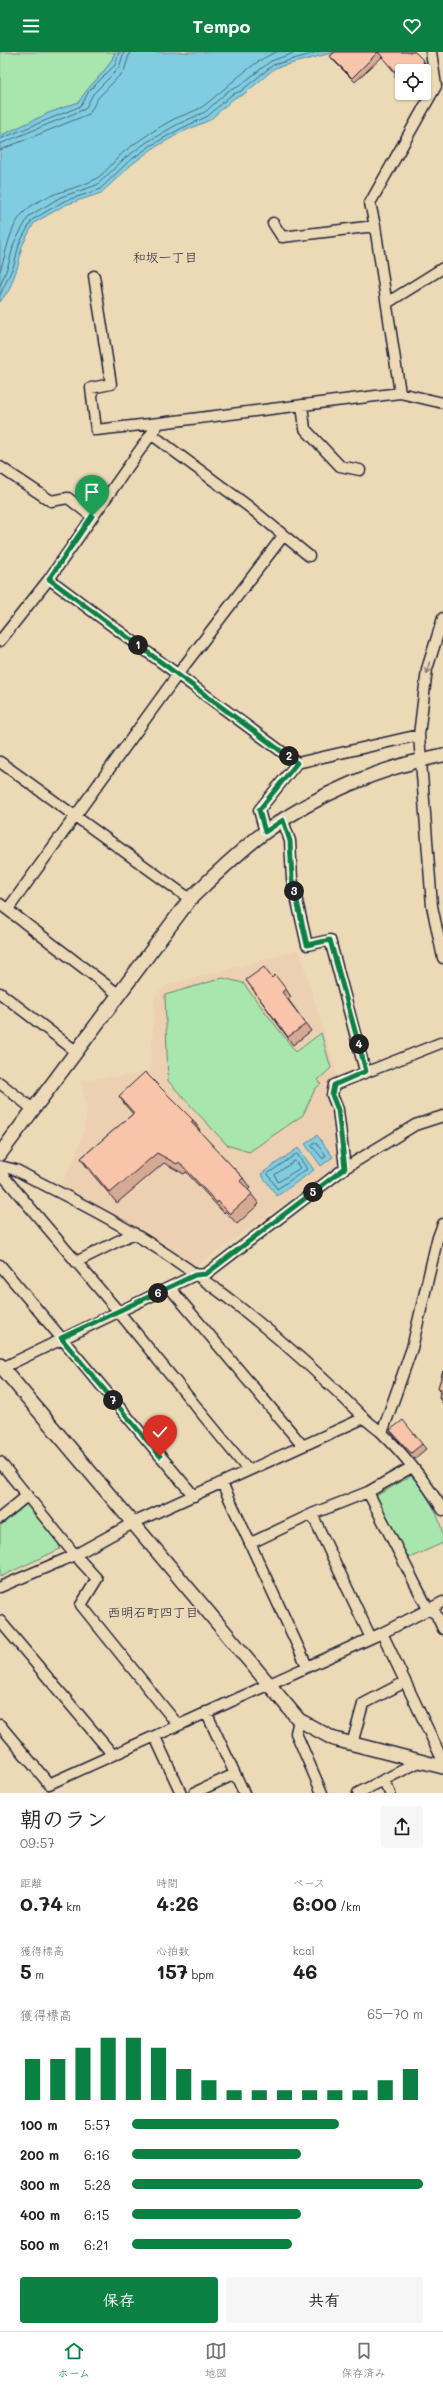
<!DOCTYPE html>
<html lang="ja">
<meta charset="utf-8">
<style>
body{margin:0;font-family:Mali,"Klee One",sans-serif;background:#f6f6f6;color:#202124;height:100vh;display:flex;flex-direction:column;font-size:15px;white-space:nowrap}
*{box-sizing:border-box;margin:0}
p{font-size:13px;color:#757577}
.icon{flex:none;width:22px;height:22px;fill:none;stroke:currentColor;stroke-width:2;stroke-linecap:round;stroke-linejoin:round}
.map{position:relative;height:1741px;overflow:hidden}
.side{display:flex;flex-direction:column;background:#fff;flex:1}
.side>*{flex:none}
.controls{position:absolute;left:395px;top:12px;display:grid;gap:8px}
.controls a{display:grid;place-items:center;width:36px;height:36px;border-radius:4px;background:#fff;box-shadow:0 1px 3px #0004;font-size:20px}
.pin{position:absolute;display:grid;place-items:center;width:34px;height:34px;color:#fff;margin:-41px -17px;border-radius:50% 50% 50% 0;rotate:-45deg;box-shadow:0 0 4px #0007}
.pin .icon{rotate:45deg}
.km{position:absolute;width:20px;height:20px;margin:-10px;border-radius:50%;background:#222;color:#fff;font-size:11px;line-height:20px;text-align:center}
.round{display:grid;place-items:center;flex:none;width:42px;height:42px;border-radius:4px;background:#f6f6f6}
.overview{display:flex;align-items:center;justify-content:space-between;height:68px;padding:0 20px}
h1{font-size:22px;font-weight:700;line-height:30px}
.figures{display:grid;grid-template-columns:repeat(3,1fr);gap:6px;height:68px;padding:4px 20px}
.figures div{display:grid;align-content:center}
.figures b{font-size:20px;font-weight:700}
.figures small{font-size:11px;font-weight:400}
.figures p{font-size:11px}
.chart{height:112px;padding:8px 20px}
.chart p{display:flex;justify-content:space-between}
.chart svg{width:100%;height:72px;margin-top:4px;stroke:#0b8043;stroke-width:6}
.cta{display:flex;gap:8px;margin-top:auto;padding:8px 20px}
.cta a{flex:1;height:46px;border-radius:4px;background:#0b8043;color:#fff;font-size:16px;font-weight:700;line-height:46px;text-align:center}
.cta a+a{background:#f6f6f6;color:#202124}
ul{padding:0 20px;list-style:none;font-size:13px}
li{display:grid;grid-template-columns:64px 48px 1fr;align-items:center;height:30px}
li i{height:10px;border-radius:5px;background:#0b8043}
header{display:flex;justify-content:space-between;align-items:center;height:52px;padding:0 20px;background:#0b8043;color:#fff;font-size:18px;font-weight:700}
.tabs{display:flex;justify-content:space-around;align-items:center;height:56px;border-top:1px solid #e0e0e0;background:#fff;font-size:11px;color:#757577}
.tabs a{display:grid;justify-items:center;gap:2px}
.tabs .current{color:#0b8043}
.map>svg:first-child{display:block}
.built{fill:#ecd0b1}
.green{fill:#a8e6ad;stroke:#658474}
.water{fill:#81cde0;stroke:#5b899e}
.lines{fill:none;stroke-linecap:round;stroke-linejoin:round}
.shore{stroke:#48667d;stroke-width:1}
.minor-casing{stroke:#22223b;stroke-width:13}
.tertiary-casing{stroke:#22223b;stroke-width:16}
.minor{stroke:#ecdab7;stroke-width:10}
.tertiary{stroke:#ecdab7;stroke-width:13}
.wall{fill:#d6a992;stroke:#22223b}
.shaded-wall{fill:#ae8a77;stroke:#22223b}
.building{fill:#f9c5aa;stroke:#22223b}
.oneway{stroke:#877e79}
.route-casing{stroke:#fff;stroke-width:8}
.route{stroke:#0b8043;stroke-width:5}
.labels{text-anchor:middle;stroke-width:3;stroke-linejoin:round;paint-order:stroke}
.neighbourhood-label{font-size:13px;fill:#22223b;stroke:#ecdab7}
</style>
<header><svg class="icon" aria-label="menu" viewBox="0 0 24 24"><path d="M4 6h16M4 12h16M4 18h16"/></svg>Tempo<svg class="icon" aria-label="heart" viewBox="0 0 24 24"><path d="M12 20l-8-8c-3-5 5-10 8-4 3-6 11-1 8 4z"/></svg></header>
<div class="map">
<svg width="443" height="1741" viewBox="0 0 443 1741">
<rect width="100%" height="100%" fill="#ecdab7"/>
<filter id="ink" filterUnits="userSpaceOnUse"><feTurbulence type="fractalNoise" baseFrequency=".025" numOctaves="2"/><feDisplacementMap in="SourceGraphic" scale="8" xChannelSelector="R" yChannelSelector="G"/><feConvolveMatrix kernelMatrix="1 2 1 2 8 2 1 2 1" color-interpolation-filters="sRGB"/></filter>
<g filter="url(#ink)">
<path class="built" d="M299,898L338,1026L330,1029L325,1041L333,1061L339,1113L196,1214L61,1133L73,1109L83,1082L87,1056L81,1028L150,1021L155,944L168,933Z"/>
<path class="green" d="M0,0H115C109,20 89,31 79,50L49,61L0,84Z
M223,926L243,931L296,1000L321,981L331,1016L318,1028L321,1032L315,1037L303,1063L249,1100L227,1093L168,1029L165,943Z
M413,1423C427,1445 443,1464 443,1491L407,1507L376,1444Z
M28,1451L58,1490L60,1497L0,1525V1474Z"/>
<path class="water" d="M115,0H335L275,16L243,43L234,46L210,68L182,80L152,97L131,113L101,141L65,153L34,171L22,194L18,214L9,238L0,250V84L49,61L79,50C89,31 109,20 115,0Z
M317,1083L333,1105L321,1114L305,1092Z
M298,1096L314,1118L277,1144L261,1122Z"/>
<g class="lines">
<path class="shore" d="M0,87L81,54L89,39L115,13L119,0
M0,92L85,57L93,42L119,16L124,0
M0,98L89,62L98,46L124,19L130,0
M0,219C7,200 9,175 24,160C42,142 70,139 92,129C105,123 115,107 126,98C141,87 157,76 174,67C183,63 194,60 202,55C223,40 254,7 277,0
M0,234L9,211L14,191L29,164L61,145L97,133L125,106L147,90L178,72L205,60L228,39L238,35L271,9L297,0
M0,243L14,213L19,192L32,168L64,149L99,138L128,110L150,94L180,77L208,64L231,43L241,39L273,13L318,0
M315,1090L326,1103L323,1107L312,1094Z
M297,1102L307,1117L277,1137L268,1122Z
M295,1109L300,1116L278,1130L275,1123Z"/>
<g class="minor-casing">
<path id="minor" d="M273,171L282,185L375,174
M94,224L111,332L91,336L96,378L159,371
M387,251L443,216
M400,341L375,174L370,151L436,34L431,0
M302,353L305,377L340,414L360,418
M151,382L248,454L309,504
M0,415L51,449L68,446L91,464
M49,527L297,711L259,758L265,780
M443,566L427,617L419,683L432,854L443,906
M0,589L49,527L159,371L400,341L443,351
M0,710L190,847
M297,711L419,683
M283,769L290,789L292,827L307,893L330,888L365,1019
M0,852L118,942
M8,857L178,622L283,484
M0,941L77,1000
M0,1031L34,1058
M0,1114L16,1118C55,1139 96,1158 133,1181C217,1232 294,1296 363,1365C368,1370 375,1375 381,1380C405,1403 426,1431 443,1458
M345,1116L415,1073L443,1064
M0,1120L118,1259L248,1418
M76,1210L134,1181
M0,1213L194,1444
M170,1236L302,1393
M0,1317L195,1223L206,1222L345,1116L338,1058L332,1043L334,1033L443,990
M382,1381L412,1296L437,1188L443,1172
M0,1410L75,1503L97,1527L81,1553L178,1673
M222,1431L307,1614
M368,1440L428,1557L436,1562L443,1577
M312,1462L370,1584
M0,1466L28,1443
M251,1491L312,1462L368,1440L412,1415
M0,1535L75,1503L133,1471L364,1366
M0,1569L113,1703
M382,1581L443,1709
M206,1660L244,1741
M299,1668L296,1681L322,1741
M0,1673L49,1732L382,1581L443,1550
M155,1685L181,1741
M352,1692L363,1652L405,1630
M383,1728L390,1741
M194,1741L235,1722
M358,1741L419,1710"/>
</g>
<g class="tertiary-casing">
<path id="tertiary" d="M0,1102L190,847C214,824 238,800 265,780C317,742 380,716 443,703
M0,1313L299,1668L334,1687L443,1715"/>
</g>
<use href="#minor" class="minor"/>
<use href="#tertiary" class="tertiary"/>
</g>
<path class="wall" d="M335,0H415L426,13L429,32L402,19V32L394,24L396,22L382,5L355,30L334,9L330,4Z
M272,926L286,937L291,945L288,947L311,979L293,993L246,928Z
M119,1044L200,1078L199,1079L243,1126L250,1136L248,1138L259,1152L237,1172L225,1159L224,1161L186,1120L184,1122L164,1111L117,1151L88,1117L81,1106L133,1062L126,1054Z
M443,1319V1352L439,1346L440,1339L438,1336Z
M390,1378L422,1392L426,1397L414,1407L394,1383Z"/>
<path class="shaded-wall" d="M423,8L426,13L429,32L424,38Z
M414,41H421L416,46L413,42Z
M193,1068L200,1078L198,1080L191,1070Z"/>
<path class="building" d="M335,0H378L352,26L330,4Z
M378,0H415L423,8L426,27L424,29V19H402V31L394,24L397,21Z
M264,915L272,926L275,923L286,937L282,940L306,972L288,985L246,928Z
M145,1020L193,1068L191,1070L243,1126L240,1129L252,1142L230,1162L218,1149L217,1151L179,1110L177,1112L157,1101L110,1141L81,1106L134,1061L119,1044Z
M443,1319V1347L439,1346L441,1337L438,1336Z
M403,1368L422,1392L411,1401L390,1378Z"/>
<defs><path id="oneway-shaft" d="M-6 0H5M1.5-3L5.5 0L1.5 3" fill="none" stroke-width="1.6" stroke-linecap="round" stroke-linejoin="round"/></defs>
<use class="oneway" href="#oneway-shaft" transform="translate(428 616) rotate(103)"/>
</g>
<g class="lines" filter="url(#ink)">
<g class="route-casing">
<path id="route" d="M92,464L49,527L297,711L259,758L265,780L283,768L290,789L292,827L307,893L330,888L366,1019L334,1033L332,1043L338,1058L345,1116L206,1222L195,1223L61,1286L160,1404"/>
</g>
<use href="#route" class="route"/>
</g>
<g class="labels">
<g class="neighbourhood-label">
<text x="165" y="210">和坂一丁目</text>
<text x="153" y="1565">西明石町四丁目</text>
</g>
</g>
</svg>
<div class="controls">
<a><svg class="icon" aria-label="locate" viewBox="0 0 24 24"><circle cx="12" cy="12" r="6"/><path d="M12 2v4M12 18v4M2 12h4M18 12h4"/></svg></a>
</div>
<div class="pin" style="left:92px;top:464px;background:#1e9e55"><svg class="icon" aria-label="arrive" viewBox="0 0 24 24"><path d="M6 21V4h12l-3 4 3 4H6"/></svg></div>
<div class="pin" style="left:160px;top:1404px;background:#d93025"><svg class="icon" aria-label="check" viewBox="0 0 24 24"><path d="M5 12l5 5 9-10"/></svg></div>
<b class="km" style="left:138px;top:593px">1</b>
<b class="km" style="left:289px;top:704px">2</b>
<b class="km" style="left:294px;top:839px">3</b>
<b class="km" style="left:359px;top:992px">4</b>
<b class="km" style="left:313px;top:1140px">5</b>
<b class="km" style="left:158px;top:1241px">6</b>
<b class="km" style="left:113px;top:1348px">7</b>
</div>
<section class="side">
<div class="overview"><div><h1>朝のラン</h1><p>09:57</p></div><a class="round"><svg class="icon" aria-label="share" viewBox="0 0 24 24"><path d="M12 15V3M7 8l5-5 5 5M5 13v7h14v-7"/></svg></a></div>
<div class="figures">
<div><p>距離</p><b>0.74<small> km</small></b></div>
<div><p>時間</p><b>4:26</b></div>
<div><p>ペース</p><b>6:00<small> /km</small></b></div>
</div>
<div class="figures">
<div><p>獲得標高</p><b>5<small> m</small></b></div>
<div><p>心拍数</p><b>157<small> bpm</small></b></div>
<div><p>kcal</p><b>46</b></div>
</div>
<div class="chart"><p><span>獲得標高</span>65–70 m</p>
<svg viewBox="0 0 160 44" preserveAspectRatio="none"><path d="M5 44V19M15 44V19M25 44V12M35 44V6M45 44V6M55 44V12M65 44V25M75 44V32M85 44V38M95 44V38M105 44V38M115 44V38M125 44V38M135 44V38M145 44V32M155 44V25"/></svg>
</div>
<ul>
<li><b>100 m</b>5:57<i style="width:71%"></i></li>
<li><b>200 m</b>6:16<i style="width:58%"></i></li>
<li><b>300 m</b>5:28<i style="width:100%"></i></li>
<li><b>400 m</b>6:15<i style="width:58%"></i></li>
<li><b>500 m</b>6:21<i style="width:55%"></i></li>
</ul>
<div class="cta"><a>保存</a><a>共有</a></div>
</section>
<nav class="tabs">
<a class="current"><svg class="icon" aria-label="home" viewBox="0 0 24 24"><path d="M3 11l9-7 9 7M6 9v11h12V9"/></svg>ホーム</a>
<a><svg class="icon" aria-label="map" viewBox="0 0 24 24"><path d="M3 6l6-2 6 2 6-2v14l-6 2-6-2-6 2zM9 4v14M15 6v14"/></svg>地図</a>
<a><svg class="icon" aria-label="saved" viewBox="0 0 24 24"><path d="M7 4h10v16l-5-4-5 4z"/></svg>保存済み</a>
</nav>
